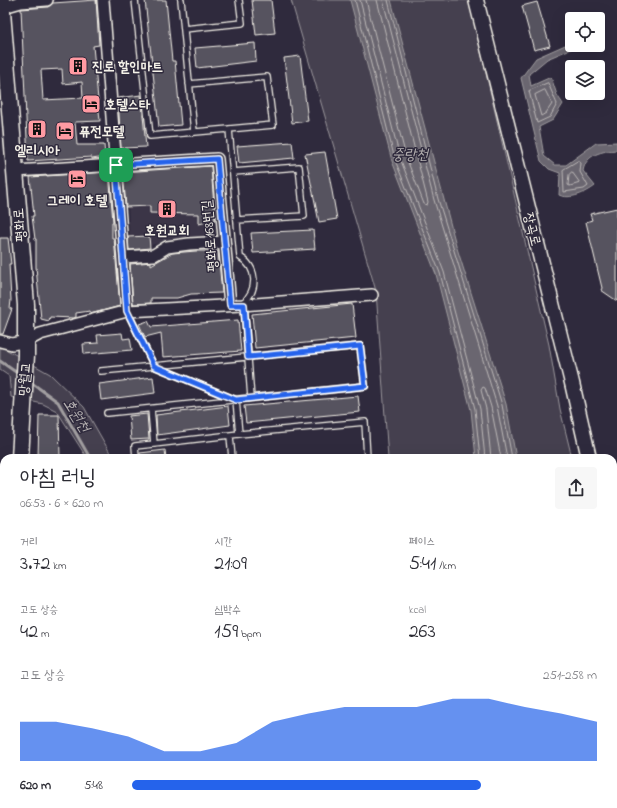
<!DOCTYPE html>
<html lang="ko">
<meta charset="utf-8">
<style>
body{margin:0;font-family:"Indie Flower","Poor Story",sans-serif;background:#f7f7f7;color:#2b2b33;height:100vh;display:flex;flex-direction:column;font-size:15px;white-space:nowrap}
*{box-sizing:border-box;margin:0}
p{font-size:13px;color:#7c7c81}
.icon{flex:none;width:22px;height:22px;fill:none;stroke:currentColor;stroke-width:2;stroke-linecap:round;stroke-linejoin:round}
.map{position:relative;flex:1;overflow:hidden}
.side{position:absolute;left:0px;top:454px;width:617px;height:354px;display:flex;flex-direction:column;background:#fff;border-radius:12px 12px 0 0;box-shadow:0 4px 16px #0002}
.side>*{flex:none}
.tools{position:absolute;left:565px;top:12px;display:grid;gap:8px}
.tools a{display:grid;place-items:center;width:40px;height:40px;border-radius:4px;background:#fff;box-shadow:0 4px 16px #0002;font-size:20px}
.pin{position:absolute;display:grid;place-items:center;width:34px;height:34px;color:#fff;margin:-17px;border-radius:8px;box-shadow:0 2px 6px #0006}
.round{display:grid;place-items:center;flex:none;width:42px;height:42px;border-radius:4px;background:#f7f7f7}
.head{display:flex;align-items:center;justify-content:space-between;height:68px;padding:0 20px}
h1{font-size:22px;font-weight:600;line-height:30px}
.figures{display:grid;grid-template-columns:repeat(3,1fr);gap:6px;height:68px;padding:4px 20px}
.figures div{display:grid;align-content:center}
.figures b{font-size:20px;font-weight:600}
.figures small{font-size:11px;font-weight:400}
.figures p{font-size:11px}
.chart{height:112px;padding:8px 20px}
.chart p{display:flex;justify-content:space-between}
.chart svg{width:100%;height:72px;margin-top:4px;fill:#2563eb;opacity:.7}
ul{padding:0 20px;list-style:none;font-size:13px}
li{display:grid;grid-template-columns:64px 48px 1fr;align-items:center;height:30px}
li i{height:10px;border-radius:5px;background:#2563eb}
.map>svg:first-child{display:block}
.built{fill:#3b3647}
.green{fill:#454050;stroke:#9c989c}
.water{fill:#6a6670;stroke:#a19ea0}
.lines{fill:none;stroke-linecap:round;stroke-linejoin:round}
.shore{stroke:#bdb9b8;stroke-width:1}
.stream{stroke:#a19ea0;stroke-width:3}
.building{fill:#56525f;stroke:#f4f1e8;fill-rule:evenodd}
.trunk-tunnel{stroke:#4d4857;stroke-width:19;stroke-dasharray:19 10;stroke-linecap:butt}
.service-casing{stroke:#f4f1e8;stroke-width:8}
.minor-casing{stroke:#f4f1e8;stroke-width:14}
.tertiary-casing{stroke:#f4f1e8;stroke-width:17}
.secondary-casing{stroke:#f4f1e8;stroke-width:19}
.service{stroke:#2f2a3d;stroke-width:5.5}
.minor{stroke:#2f2a3d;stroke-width:11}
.tertiary{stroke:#2f2a3d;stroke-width:14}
.secondary{stroke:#2f2a3d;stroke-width:16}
.route-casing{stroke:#fff;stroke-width:8}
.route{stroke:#2563eb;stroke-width:5}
.labels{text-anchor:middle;stroke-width:3;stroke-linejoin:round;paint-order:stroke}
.poi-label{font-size:14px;font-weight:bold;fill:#f4f1e8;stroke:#2f2a3d;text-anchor:start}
.street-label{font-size:14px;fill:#f4f1e8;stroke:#2f2a3d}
.water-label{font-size:15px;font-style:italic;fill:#b6b2b2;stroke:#2f2a3d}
</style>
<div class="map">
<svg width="617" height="808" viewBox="0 0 617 808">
<rect width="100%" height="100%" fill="#2f2a3d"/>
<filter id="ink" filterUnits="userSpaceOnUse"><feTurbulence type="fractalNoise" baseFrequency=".025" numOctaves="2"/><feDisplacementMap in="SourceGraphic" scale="8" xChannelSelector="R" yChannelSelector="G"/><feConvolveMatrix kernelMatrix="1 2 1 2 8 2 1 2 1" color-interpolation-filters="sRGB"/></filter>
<g filter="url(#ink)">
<path class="built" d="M207,169L212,235L130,248L127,174Z
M617,745V808H581L583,804H613V752Z"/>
<path class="green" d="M291,0H469L549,345L560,409L572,458H388L376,291Z
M0,346L50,374L84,407L113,458H87L57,411L43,404L11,397L9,376L0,370Z
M265,804H512L510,808H263Z"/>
<path class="water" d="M350,0H391L456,245L506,404L516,458H476L471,410L436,274L392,161Z
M572,42V45H580L547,59L529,74L531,86L551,77L557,95L563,104L553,120L539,127L544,156L555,165H566L596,143L617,142V150C602,151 586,154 583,171L595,186C586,193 570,200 559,195L560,173L549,169L541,161L521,78L536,58Z
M351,804H453L451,808H349Z"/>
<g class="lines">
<path class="shore" d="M355,0L395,160L440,273L475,409L480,458
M360,0L400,158L444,272L480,409L485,458
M366,0L406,157L424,204L427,205L428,202L377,0
M383,0L434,200L497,406L507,458
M388,0L438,199L502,405L512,458
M548,83L557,104L550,117L537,123L529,91Z
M545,90L552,104L546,113L541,116L535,95Z
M578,161L581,163L580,172L588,186L584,189L564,192L563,170Z
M572,172L580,183L570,186L568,185L569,175Z
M491,458L486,409L481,390L483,387L485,388L491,407L501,458"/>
<path class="stream" d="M0,361L20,375
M29,381L58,402L90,458"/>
</g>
<path class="building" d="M96,0L99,45L93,46L100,121L75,122L77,145H104L105,157L92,159V157L28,161L21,9L48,7L53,3ZM62,69L63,84L82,82L83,98L43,100L41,70Z
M145,0H166L172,61H175L181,125L159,127Z
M252,0H271L275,33L256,35Z
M537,2L550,46L534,50L522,6Z
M255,43L256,61L197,68L195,48Z
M300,56L308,121L292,123L284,58Z
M141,95L146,147L121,148L118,98Z
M292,142L294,158L239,163L237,146Z
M325,152L337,219L319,222L305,154Z
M211,166L215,220L199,224V214L150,213V206L126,207L123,172Z
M109,172L113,222H112V238H114L120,306L90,314V311L76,313V317L74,318L50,317L49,321L41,319L36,267V239H35L32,216H34L30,177Z
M617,208V301L601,290L602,288L586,222L592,220L590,214Z
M313,230L315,249L253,253L251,233Z
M149,236L150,248L129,250L128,237Z
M0,238H8L11,264H9L11,300L10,309H12L3,334H0Z
M196,251H218L222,293L191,294L177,298H151V303L133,304L130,264L151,262V265L172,253Z
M352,304L356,338L255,348L252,314Z
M238,320L241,351L163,357L161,333L145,337L139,324L148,321L151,327Z
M122,333L123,339L130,338L132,350L84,354L83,344L98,343L97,335Z
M153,377L155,393L101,400L99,384Z
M358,396L360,412L246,423L244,406Z
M228,406L230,425L157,435L156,415Z
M147,414L149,439L131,440L129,416Z
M39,415H59L60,458H38Z
M165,450L166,458H140V453Z"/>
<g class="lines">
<path class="trunk-tunnel" d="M613,652L617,646
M521,808L523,804"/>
<g class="service-casing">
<path id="service" d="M135,0L150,136L229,129L240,257C258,268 258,290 243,303
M181,0L194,132
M184,29L242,23L239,0
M189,84L267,77L273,125L229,129
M233,172L299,167L304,216L237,220
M244,305L251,398
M101,371L154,366L236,400L239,434L154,444L151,409
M107,413L365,386L360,346L154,366L127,311
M239,434L365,422L367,458
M230,436L232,458
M136,458L135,446L154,444
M613,774L617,766
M613,778L615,784L613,789
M93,808L96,804
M606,808L607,804"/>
</g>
<g class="minor-casing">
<path id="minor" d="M103,0L127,311
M0,8L21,2L47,0
M15,171L217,159L230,305
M123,257L154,255L167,247L189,244L224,242
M0,341L12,344L27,341L40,334L127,311L242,305L372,295
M254,808L256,804"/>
</g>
<g class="tertiary-casing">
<path id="tertiary" d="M476,0L572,383L589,458
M613,576L617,592"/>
</g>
<g class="secondary-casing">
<path id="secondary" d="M1,0L26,305V355L20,458
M613,566L617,571
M0,616L4,592
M613,682L617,676
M541,808L543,804"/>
</g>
<use href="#service" class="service"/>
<use href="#minor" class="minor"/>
<use href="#tertiary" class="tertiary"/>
<use href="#secondary" class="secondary"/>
</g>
</g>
<g class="lines" filter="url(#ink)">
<g class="route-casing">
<path id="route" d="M217,159L230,305H244L248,357L360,346L365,386L236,400L154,366L127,311L116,165Z"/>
</g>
<use href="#route" class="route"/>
</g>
<defs>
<g id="building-square" transform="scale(1)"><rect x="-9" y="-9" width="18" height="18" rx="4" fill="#ff9aa2" stroke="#2f2a3d"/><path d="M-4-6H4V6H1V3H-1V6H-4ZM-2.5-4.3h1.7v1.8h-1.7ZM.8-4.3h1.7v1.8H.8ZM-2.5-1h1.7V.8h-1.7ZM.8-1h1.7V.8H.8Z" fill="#111"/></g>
<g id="hotel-square" transform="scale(1)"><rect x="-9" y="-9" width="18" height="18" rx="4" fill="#ff9aa2" stroke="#2f2a3d"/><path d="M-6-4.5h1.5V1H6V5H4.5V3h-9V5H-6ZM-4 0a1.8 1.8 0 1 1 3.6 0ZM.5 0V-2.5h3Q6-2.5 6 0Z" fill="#111"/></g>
</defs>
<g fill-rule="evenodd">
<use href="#building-square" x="78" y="66"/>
<use href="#hotel-square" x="91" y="104"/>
<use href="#building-square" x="37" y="129"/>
<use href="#hotel-square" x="65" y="131"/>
<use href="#hotel-square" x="77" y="179"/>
<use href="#building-square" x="167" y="209"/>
</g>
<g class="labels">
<g class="poi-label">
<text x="92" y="71">진로 할인마트</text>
<text x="105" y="109">호텔스타</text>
<text x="79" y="136">퓨전모텔</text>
<text x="37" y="155" text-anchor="middle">엘리시아</text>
<text x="77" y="205" text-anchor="middle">그레이 호텔</text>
<text x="167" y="235" text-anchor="middle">호원교회</text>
</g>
<g class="street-label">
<text transform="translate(19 225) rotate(-95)" y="5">평화로</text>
<text transform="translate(533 229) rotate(76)" y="5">장곡로</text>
<text transform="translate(209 236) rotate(-95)" y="5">평화로168번길</text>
<text transform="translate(24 379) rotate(-85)" y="5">망월교</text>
</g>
<g class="water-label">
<text x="410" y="159">중랑천</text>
<text transform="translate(77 415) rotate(58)" y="5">호원천</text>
</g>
</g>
</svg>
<div class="tools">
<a><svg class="icon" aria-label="locate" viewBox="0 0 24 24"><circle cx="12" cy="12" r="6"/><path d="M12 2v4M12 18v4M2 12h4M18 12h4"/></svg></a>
<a><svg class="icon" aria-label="layers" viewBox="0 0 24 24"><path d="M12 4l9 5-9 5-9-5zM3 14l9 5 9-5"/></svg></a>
</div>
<div class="pin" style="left:116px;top:165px;background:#1e9e55"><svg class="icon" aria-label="arrive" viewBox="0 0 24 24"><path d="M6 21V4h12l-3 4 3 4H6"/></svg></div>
<section class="side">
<div class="head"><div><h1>아침 러닝</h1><p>06:53 · 6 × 620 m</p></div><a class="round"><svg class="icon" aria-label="share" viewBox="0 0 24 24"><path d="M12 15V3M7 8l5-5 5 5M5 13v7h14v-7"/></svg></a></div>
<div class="figures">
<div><p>거리</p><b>3.72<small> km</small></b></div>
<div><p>시간</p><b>21:09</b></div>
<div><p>페이스</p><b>5:41<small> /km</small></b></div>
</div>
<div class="figures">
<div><p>고도 상승</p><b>42<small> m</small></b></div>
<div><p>심박수</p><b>159<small> bpm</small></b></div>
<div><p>kcal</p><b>263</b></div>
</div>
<div class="chart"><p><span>고도 상승</span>251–258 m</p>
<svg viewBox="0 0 160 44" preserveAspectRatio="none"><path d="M0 44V20L10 20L20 24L30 29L40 38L50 38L60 33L70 20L80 15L90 11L100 11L110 11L120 6L130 6L140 11L150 15L160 20V44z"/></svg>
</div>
<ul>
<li><b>620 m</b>5:48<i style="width:75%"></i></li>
</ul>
</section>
</div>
